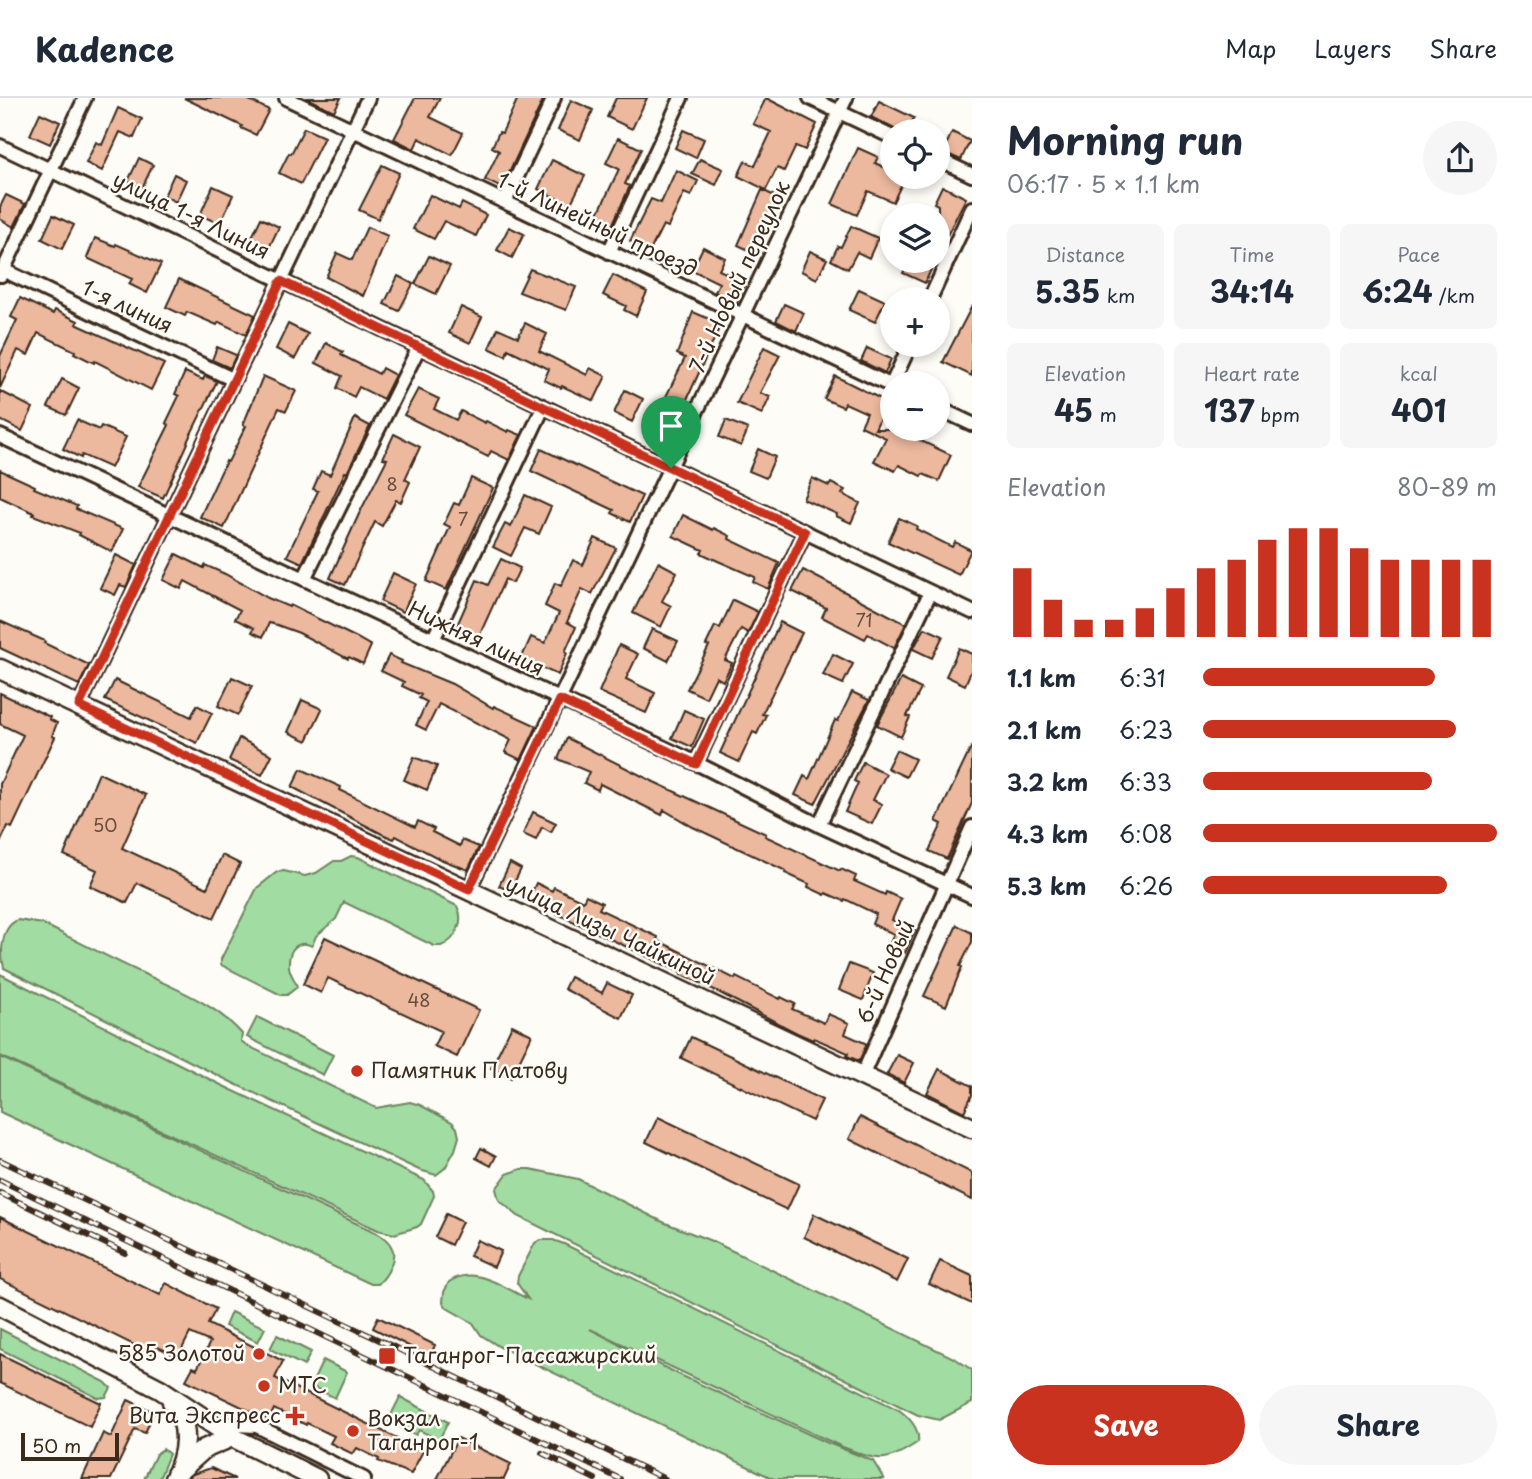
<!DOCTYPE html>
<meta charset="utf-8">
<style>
body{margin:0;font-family:"Playpen Sans",sans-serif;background:#f6f6f7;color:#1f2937;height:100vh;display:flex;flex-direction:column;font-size:26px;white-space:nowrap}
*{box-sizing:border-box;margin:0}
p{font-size:23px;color:#747a83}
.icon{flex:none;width:38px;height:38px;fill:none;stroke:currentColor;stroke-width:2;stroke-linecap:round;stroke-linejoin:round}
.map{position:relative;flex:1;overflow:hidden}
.details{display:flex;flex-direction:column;background:#fff;width:560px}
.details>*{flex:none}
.buttons{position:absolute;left:880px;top:21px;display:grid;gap:14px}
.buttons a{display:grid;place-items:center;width:70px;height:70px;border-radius:50%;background:#fff;box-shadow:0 4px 10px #0003;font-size:35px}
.scale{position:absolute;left:21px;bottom:18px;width:98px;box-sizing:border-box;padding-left:7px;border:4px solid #3b2a1e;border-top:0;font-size:19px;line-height:24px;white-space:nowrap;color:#3b2a1e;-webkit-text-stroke:5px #fdfcf7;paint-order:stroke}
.pin{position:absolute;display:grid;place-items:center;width:60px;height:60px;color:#fff;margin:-72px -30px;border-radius:50% 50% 50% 0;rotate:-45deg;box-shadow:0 0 7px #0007}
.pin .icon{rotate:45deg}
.round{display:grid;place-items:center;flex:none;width:74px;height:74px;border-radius:37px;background:#f6f6f7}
.overview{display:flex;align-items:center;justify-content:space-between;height:119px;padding:0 35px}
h1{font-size:38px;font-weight:700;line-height:52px}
.figures{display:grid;grid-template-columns:repeat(3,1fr);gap:10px;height:119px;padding:7px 35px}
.figures div{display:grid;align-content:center;border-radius:10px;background:#f6f6f7;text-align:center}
.figures b{font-size:30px;font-weight:700}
.figures small{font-size:19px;font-weight:400}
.figures p{font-size:19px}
.chart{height:196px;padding:14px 35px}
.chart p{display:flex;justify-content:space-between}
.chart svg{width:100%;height:126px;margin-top:7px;stroke:#c8321e;stroke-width:6}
.primary-button{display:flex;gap:14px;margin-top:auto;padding:14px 35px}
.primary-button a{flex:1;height:80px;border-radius:42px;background:#c8321e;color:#fff;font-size:28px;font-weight:700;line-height:80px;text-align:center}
.primary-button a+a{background:#f6f6f7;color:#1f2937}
ul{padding:0 35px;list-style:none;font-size:23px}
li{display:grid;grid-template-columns:112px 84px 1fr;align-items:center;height:52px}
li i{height:18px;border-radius:9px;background:#c8321e}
header{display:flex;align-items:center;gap:42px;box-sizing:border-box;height:98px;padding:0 35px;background:#fff;border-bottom:2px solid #e0e1e3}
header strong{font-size:33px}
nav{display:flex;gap:38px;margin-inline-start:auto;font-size:24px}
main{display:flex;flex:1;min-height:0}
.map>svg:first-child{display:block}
.green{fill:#a1dca2;stroke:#6e8360;stroke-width:2}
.building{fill:#ecb89e;stroke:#3b2a1e;stroke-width:2}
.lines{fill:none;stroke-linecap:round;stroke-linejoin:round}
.minor-casing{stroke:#3b2a1e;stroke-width:18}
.secondary-casing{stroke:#3b2a1e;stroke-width:23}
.minor{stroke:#fdfcf7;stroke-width:12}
.secondary{stroke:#fdfcf7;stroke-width:18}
.rail-casing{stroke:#3b2a1e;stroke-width:6}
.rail{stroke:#fdfcf7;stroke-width:3.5;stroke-dasharray:10;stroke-linecap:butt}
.route-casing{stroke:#fff;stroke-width:14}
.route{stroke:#c8321e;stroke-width:9}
.poi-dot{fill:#c8321e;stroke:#fdfcf7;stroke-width:2.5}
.labels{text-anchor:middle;stroke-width:5;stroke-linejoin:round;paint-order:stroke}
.number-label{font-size:18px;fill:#674e3e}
.street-label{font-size:21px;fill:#3b2a1e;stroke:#fdfcf7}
.poi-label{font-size:21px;fill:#3b2a1e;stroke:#fdfcf7;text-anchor:start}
</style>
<header>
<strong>Kadence</strong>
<nav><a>Map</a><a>Layers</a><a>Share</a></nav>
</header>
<main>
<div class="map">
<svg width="972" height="1381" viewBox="0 0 972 1381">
<rect width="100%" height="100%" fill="#fdfcf7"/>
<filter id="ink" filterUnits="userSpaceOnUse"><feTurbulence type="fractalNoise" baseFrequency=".0143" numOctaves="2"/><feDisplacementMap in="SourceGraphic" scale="14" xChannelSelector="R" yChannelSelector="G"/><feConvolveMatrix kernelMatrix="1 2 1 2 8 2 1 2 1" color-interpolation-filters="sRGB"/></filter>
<g filter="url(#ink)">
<path class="green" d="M351,758L358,759L457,808C465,822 457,842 441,848H434L344,804L336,821L316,838L312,848C298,841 288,851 289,868C289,875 295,881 297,889L287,897H281L221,867V861L257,790L277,774L284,773L305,778L316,775L334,763H341Z
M18,822L43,826C75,842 108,859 140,874C176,891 216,906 242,936L241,943L248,948L376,1010L410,1004L420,1007L452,1024L457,1030L459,1039L455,1052L445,1070L436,1077L419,1072L233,985L4,870C0,855 1,828 18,822Z
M0,876L221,987L424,1082L433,1093L434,1098L421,1126L417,1129L394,1136L378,1132L0,958Z
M257,919L333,957L323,977L247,939Z
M0,959L377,1135C382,1138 388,1142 391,1148C398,1159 387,1178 378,1186H371L0,1014Z
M521,1071H530L578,1081L663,1124L714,1144L956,1261L972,1272V1305L939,1322L918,1317L518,1118L499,1102L496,1091L507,1076Z
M540,1142H553L564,1146L899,1312C909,1319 920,1331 918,1344C883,1368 877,1362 840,1348L590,1231L678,1276L828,1345L873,1363L884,1381H774L500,1249L481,1237L473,1225L447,1210L443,1204L444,1194L449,1184C475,1166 504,1190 528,1201L517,1185L518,1178L535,1145Z
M231,1214L265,1230L258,1244L225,1228Z
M0,1231L105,1284L111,1290L106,1299L98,1300L0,1251Z
M277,1237L311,1254L304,1268L270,1251Z
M323,1262L347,1274L335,1300L311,1288Z
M400,1299L448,1324L439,1342L419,1332L416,1337L388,1323Z
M163,1351L169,1356L159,1381H144L156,1356Z"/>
<path class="building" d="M184,0H245L269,12L256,37L241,30L242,28Z
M306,0H341L334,13Z
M415,0H440L430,19L463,35L452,57L419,40L414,51L394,41Z
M518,0H544L502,90L485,82L499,53L492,49L499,34L502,35Z
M616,0H647L632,31L607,19Z
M766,0L817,26L805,52L796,48L784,73L777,70L766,92L738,78L745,63L755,68L771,34L753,26Z
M571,2L593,12L580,42L558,32Z
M879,3L914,20L907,33H898L871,19Z
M118,10L142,21L134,40L120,34L102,73L86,65L96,44L102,47Z
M40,15L60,24L50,46L30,37Z
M304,30L324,39L301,86L279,75L289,55L291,56Z
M683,32L704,41L696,60L675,50Z
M952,34L970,43L961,62L943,54Z
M618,40L641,51L625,86L630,88L611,130L595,122L619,71L606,65Z
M858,50L878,59L875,65L892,73V79H905L893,104L868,93L857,117L832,106Z
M139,60L153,67L142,90L128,83Z
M700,61L723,71L716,87L692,76Z
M552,62L585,78L570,107L538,91Z
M382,67L399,75L378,121L359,112Z
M676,72L698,83L691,98L684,95L668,129L663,127L650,153L630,143L651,101L661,105Z
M174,76L186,82L176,104L164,98Z
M213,88L233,97L220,126L200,117Z
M942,88L966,100L938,155V107L934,105Z
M762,92L781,101L757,156L738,147Z
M6,97L25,106L14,129L0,121V109Z
M430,97L459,111L462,105L486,117L476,138L444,123L434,141L413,131Z
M53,117L74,127L62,151L42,141Z
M261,120L279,129L269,150L251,141Z
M851,128L878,140L869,160L857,154L848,171L831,162L838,148L841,149Z
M367,129L388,138L363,198L326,179L337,155L352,162Z
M509,129L524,136L512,160L497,152Z
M95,140L115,148L116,146L161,166L147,195L129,186L132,181L87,160Z
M703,149L725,160L719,172L746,184L737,205L715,194L719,185L692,172Z
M810,153L827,161L817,181L801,173Z
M429,158L450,168L436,196L415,186Z
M909,163H923L933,167L925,185L903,175Z
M530,171L576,189L566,212L519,194Z
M613,177L647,194L636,218L624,212L626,208L603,197Z
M398,178L413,186L399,213L384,206Z
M179,181L255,217L246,237L219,224L217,227L187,214L185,218L166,209Z
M859,191L885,203L875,224L849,212Z
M20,200L53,216L55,212L78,223L76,226L164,266L151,292L95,263L94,265L74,255L75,253L38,235L28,257L18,252L0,290V258L17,222L11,219Z
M784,206L804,215L796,233L776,223Z
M972,208V278L943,264Z
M461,209L482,219L470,245L449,235Z
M693,214L721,226L669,341L650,331L685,260L677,256Z
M525,225L547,236L539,253L587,277L590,270L606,278L594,303L562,288L561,290L544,282L549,271L508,251L506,258L489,250L498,230L518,239Z
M288,226L308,236L295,261L276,251Z
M326,245L343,254L341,257L379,276L382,270L395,277L383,301L359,289L354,299L337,290L342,278L316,265Z
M217,249L236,257L230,270L212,262Z
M764,249L780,257L760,295L770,299L762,316L737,305Z
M867,250L891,261L885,275L861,263Z
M185,274L203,282L205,278L217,283L187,344L188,345L163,400L138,389L169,327L166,325L179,298L175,296Z
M263,278L296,293L286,313L279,310L224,430L200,419L226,363L228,364L246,328L243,327Z
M835,278L887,304L875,331H919L915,340L951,357L939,383L923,376L921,378L899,367L895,373L874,363L886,340L861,328L867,315L845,305L843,309L824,301Z
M62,281L79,290L66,317L48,309Z
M418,291L439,301L434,311L456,322L461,313L485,325L486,323L508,334L509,332L521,337L509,362L491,353L488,359L404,317Z
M625,292L643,301L632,324L614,315Z
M0,293L33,310L22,333L0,322Z
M355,320L370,328L347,375L345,374L302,465L287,458L318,393L313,391L321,373L330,377Z
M77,322L99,332L101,328L126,339L111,370L82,357L81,360L63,351Z
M726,322L748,331L741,348L719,339Z
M394,336L420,349L405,381L410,384L401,404L396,402L382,428L375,424L345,487L330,480L359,416L387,361L383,360Z
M541,351L642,398L630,424L612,415L614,412L531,373Z
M758,351L775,359L766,380L749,373Z
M0,372L35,388L34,390L77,408L76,411L123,431L112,454L79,437L80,435L33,417L34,415L0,399Z
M471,380L493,390L446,492L426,483L450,429L444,426L454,405L459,407Z
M812,380L829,388L831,385L845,392L842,396L860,405L851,425L836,418L837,416L803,401Z
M525,397L551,409L539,436L525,430L511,458L493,449L505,426L511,429Z
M683,417L713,432L714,430L730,438L729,441L779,465L768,491L753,484L755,479L718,463L701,455L703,452L673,438Z
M899,420L917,428L916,431L952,449L955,444L971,452L959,477L888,444Z
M595,440L616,450L592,496L582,491L567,524L576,529L565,554L567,555L558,577L521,561L531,539L545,545L559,515L545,508L555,485L561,488L573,462L583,467Z
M176,456L204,470L205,467L225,476L268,500L289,509L290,507L357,540L371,548L363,566L349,559L348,561L299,535L277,527L269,525L263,539L252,534L254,530L235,521L240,512L185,483L181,491L163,482Z
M116,457L136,467L126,489L120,487L115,497L100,490Z
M501,461L520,470L513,485L505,481L476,545L454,534L477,482L488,487Z
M658,464L677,474L662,503L671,508L661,529L633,515Z
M803,472L906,526L894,550L868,536L865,541L822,519L826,510L792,493Z
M393,475L416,486L403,514L380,503Z
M733,502L758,514L748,535L741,531L725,562L732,565L723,583L716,579L706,600L687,591L709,548L706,547L715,528L720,530Z
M0,523L45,543L44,545L89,567L79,587L0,550Z
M780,524L802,535L762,616L766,617L757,636L753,634L739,664L720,655Z
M925,530L943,538L932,560L913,551Z
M652,531L678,543L668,563L643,550Z
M619,547L638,556L626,581L655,595L646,615L599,594Z
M959,550L972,556V571L965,587L946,578Z
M833,556L853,566L843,586L823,577Z
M389,557L402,563L401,565L452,586L493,610L494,608L537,628L521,662L505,654L511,642L439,606L426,632L416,627L427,604L419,600L421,597L402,588L404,584L381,573Z
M232,579L252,588L238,617L218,608Z
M901,581L921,591L907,618L910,619L901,639L877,627Z
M115,582L191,619L197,607L212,615L197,645L105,602Z
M852,594L869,602L815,706L795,697L804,678L809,681L835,622L838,623Z
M0,595L50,619L49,621L57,625L52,638L55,639L12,730L8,728L0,745V686L23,637L0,626Z
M302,602L322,611L307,643L288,634Z
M684,612L704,621L692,649L672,640Z
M239,640L272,657L262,677L229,662Z
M567,640L654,684L766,736L765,738L840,773L841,771L856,778L854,783L885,797L886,794L901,801L892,822L915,832L905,855L889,847L894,836L872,826L876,816L845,801L844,803L826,795L825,797L808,789L809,786L785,775L786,773L693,729L664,712L662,717L600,686L598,692L584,685L589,674L558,661Z
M972,648V705L947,761L929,753L942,726L936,723Z
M896,652L915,661L906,679L887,670Z
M414,659L437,668L427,692L404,682Z
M863,664L886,676L873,702L882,706L872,726L845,714L858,685L854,683Z
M301,671L341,689L340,692L415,729L418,723L434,731L432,734L460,748L462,742L479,749L468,772L440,761L396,738L394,741L382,736L292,689Z
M99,675L146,697L122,750L207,790L222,757L240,766L214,820L137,785L127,805L90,788L97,772L64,757Z
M533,714L556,725L551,734L542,729L536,742L523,736Z
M510,765L521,771L510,793L499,788Z
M536,785L552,793L554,789L583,803L586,797L602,805L599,811L658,839L657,842L735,881L736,879L780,901L781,899L795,906L792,911L824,925L828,916L849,925L845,936L867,946L859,963L847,958L848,955L814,940L813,942L797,935L697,883L681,877L682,875L528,802Z
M957,827L972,835V844L960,868L962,869L946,908L924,898Z
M325,839L479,912L457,959L434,948L441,933L328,880L321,895L303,886Z
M849,866L873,875L863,902L839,892Z
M570,879L602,895L607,885L632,897L621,920L564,891Z
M512,927L532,937L511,980L491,970Z
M691,939L822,1002L812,1023L681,960Z
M897,957L914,965L904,985L887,976Z
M939,971L972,988V997L964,1014L927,995Z
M658,1019L799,1086L787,1112L646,1044Z
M860,1019L972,1075V1102L849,1041Z
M481,1050L496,1058L491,1068L476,1060Z
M446,1116L462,1124L451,1147L435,1139Z
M814,1116L908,1161L897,1184L804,1139Z
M0,1119L160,1197L166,1185L216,1211L208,1226L283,1263L275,1280L423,1353L411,1376L378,1363L379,1361L357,1350L353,1356L330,1345L334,1338L307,1325L306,1327L274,1311L269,1322L186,1282L193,1269L197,1271L210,1244L190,1235L178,1259L156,1248L152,1256L0,1181Z
M477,1142L501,1153L494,1169L470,1158Z
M940,1163L972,1178V1206L929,1186Z
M378,1219L435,1247L430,1259L373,1230Z
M0,1256L101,1305L90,1329L0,1285Z
M128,1302L154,1314L145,1335L135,1331L111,1381H82L103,1335L111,1339Z
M458,1340L511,1366L504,1381H437Z
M211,1370L235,1381H187L193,1376Z"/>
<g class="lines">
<g class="minor-casing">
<path id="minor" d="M286,0L892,288
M810,0L892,39
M0,48L972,514
M938,61L972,77
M505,104L554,0
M609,154L681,0
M3,172L234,282
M1,177L85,0
M930,201L972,110
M891,288L910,247
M938,310L972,326
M0,338L696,665L819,727L972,798
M304,481L419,249
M433,542L543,310
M79,608L368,0
M696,665L805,434
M819,727L930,495
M469,791L846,0
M862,978L972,729
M214,1326L257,1328L364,1381"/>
</g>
<g class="secondary-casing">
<path id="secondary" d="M0,571L972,1030
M0,1208L160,1291L232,1339L317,1381
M172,1304C191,1326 187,1356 174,1381
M176,1376L204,1351L232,1339"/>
</g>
<use href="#minor" class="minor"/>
<use href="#secondary" class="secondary"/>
<g class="rail-casing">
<path id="rail" d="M0,1062L392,1248L665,1381
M0,1082L620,1381
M0,1095L125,1155
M542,1355L595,1381"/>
</g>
<use href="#rail" class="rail"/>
</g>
</g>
<g class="lines" filter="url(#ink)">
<g class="route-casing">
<path id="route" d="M281,183L805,434L696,666L560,602L469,791L79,608Z"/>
</g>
<use href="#route" class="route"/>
</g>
<g class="poi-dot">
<circle cx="357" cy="973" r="7"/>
<circle cx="259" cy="1256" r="7"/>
<rect x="378" y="1249" width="18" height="18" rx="3.5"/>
<circle cx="264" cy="1288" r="7"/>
<path d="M291.5 1307.5h7v7h7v7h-7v7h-7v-7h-7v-7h7z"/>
<circle cx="353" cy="1333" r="7"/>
</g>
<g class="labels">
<g class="number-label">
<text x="392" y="393">8</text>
<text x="463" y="428">7</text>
<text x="864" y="529">71</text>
<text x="105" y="734">50</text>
<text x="419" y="909">48</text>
</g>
<g class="street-label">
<text transform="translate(191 118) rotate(26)" y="7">улица 1-я Линия</text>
<text transform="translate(597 127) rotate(25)" y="7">1-й Линейный проезд</text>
<text transform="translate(740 179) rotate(-65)" y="7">7-й Новый переулок</text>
<text transform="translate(127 209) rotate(25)" y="7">1-я линия</text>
<text transform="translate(476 541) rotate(25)" y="7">Нижняя линия</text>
<text transform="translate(610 833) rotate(25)" y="7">улица Лизы Чайкиной</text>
<text transform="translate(886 874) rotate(-66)" y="7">6-й Новый</text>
</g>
<g class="poi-label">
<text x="371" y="980">Памятник Платову</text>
<text x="245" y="1263" text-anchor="end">585 Золотой</text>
<text x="403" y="1265">Таганрог-Пассажирский</text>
<text x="278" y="1295">МТС</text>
<text x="281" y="1325" text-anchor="end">Вита Экспресс</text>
<text x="367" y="1328">Вокзал<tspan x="367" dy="24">Таганрог-1</tspan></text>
</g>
</g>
</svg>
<div class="buttons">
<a><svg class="icon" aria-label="locate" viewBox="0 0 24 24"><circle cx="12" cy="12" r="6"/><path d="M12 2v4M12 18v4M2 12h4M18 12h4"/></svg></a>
<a><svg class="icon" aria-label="layers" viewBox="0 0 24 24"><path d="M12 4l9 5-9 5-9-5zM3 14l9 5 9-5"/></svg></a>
<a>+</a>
<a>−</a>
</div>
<div class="scale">50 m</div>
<div class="pin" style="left:671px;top:370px;background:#1e9e55"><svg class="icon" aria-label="arrive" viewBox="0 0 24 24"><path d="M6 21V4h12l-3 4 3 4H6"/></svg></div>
</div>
<section class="details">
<div class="overview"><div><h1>Morning run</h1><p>06:17 · 5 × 1.1 km</p></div><a class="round"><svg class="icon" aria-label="share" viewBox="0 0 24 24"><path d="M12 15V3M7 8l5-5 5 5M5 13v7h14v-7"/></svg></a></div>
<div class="figures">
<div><p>Distance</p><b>5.35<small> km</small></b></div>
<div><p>Time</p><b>34:14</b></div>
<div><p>Pace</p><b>6:24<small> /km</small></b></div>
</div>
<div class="figures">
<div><p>Elevation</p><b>45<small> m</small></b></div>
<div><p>Heart rate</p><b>137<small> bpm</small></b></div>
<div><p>kcal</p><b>401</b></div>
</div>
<div class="chart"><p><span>Elevation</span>80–89 m</p>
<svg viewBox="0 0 160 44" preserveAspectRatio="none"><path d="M5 44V20M15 44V31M25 44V38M35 44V38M45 44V34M55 44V27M65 44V20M75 44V17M85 44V10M95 44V6M105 44V6M115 44V13M125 44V17M135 44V17M145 44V17M155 44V17"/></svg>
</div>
<ul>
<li><b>1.1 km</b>6:31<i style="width:79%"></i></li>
<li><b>2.1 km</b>6:23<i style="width:86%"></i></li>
<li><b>3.2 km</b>6:33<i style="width:78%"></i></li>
<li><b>4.3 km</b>6:08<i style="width:100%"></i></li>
<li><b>5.3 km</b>6:26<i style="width:83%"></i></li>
</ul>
<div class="primary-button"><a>Save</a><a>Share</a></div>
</section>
</main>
